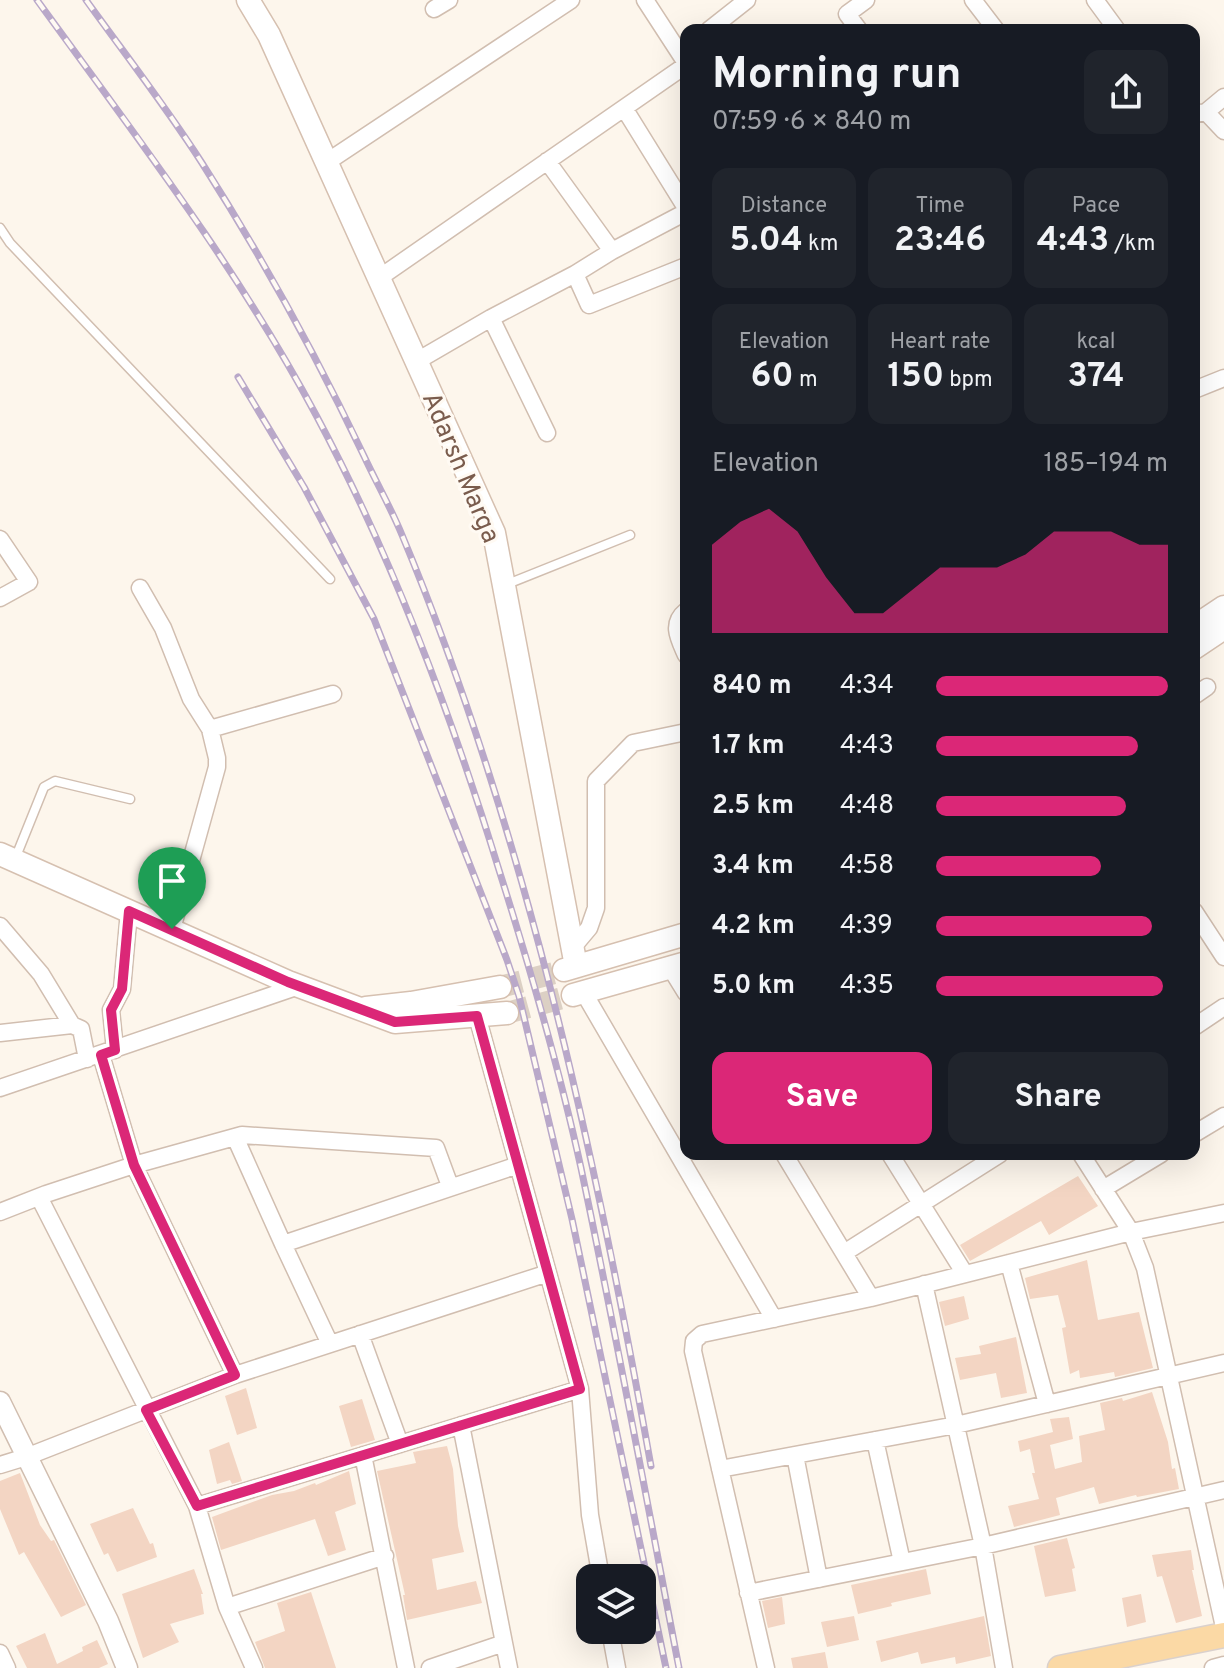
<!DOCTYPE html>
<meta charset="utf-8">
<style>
body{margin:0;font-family:Overpass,sans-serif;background:#20242c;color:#f1f3f6;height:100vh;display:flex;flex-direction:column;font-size:30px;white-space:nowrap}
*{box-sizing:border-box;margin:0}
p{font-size:26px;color:#9ea1a6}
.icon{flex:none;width:44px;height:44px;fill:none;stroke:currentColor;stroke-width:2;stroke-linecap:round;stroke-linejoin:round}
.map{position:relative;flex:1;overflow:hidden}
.sheet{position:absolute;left:680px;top:24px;width:520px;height:1136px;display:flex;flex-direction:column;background:#171b24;border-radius:16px;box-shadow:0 8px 32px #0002}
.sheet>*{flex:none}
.tools{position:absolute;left:576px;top:1564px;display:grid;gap:16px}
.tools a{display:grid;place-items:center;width:80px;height:80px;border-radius:16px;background:#171b24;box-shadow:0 8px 32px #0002;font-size:40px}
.pin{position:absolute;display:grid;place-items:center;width:68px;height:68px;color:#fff;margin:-82px -34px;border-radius:50% 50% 50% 0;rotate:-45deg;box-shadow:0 0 8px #0007}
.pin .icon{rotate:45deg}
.round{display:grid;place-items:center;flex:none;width:84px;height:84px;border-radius:16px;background:#20242c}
.summary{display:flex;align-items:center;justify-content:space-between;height:136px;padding:0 32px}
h1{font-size:44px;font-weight:700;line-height:60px}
.metrics{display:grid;grid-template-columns:repeat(3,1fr);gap:12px;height:136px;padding:8px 32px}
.metrics div{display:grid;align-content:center;border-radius:16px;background:#20242c;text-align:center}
.metrics b{font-size:34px;font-weight:700}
.metrics small{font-size:22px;font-weight:400}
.metrics p{font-size:22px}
.chart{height:224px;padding:16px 32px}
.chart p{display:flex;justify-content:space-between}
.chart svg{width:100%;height:144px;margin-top:8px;fill:#db2777;opacity:.7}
.action{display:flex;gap:16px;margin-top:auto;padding:16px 32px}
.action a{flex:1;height:92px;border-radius:16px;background:#db2777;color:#fff;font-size:32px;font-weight:700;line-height:92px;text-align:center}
.action a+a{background:#20242c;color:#f1f3f6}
ul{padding:0 32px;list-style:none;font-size:26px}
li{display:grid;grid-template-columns:128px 96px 1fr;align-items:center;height:60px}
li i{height:20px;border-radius:10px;background:#db2777}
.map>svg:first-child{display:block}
.building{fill:#f3d5c3}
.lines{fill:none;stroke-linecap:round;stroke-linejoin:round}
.secondary-tunnel{stroke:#dcd0c4;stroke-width:22;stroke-dasharray:22 11;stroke-linecap:butt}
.service-casing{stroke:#d1beb0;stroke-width:11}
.minor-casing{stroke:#d1beb0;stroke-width:19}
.tertiary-casing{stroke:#d1beb0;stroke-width:23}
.secondary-casing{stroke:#d6c0b0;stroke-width:25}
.primary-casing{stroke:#dad1cd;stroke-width:27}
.service{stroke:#fff;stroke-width:8}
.minor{stroke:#fff;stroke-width:16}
.tertiary{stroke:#fff;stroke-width:20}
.secondary{stroke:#fff;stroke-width:22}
.primary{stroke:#fbd9a5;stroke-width:24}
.rail-casing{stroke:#b9a8c9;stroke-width:7}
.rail{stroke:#fffaf3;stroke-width:4;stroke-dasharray:12;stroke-linecap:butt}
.route-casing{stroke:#fff;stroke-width:16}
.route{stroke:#db2777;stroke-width:10}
.labels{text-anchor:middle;stroke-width:6;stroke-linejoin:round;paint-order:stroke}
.street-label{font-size:26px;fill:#7a5c4d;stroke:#fffaf3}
</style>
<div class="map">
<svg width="1224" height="1668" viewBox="0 0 1224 1668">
<rect width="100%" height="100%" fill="#fdf6ec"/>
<path class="building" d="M1078,1176L1098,1206L1049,1235L1041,1221L970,1261L960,1245Z
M1087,1260L1098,1320L1139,1312L1153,1368L1115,1377L1114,1372L1080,1378L1079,1370L1070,1374L1062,1328L1066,1327L1058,1295L1030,1299L1025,1278Z
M964,1296L969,1319L945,1326L939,1302Z
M1016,1337L1027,1393L1001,1398L996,1373L960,1380L955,1358L981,1354L979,1346Z
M246,1388L257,1428L237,1435L225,1396Z
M1152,1392L1168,1442L1172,1469L1175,1468L1179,1489L1137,1497L1136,1495L1099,1504L1094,1487L1056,1498L1060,1515L1014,1527L1008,1506L1039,1499L1032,1473H1035L1030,1449L1020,1452L1018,1441L1053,1432L1050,1419L1069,1417L1073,1439L1050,1445L1055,1469L1082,1462L1079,1436L1105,1430L1100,1403L1122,1398L1123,1401Z
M362,1399L375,1440L351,1447L339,1406Z
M229,1442L242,1481L232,1484L230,1480L217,1484L209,1450Z
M447,1446L453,1469L458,1526L464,1552L432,1559L437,1590L476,1581L482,1603L407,1620L403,1595H405L377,1471L416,1463L413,1452Z
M349,1471L356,1504L335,1512L346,1550L328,1556L315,1519L221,1550L212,1517L272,1495L294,1491L315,1483L316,1485Z
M20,1473L40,1525L51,1541L54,1540L86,1605L61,1617L24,1552L19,1555L0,1509V1481Z
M133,1508L150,1544L153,1543L157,1557L117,1572L108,1553L104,1555L90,1524Z
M1067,1538L1075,1568L1072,1569L1076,1591L1045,1597L1034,1546Z
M1191,1550L1194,1570H1192L1202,1616L1176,1623L1162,1576L1157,1577L1152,1555Z
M194,1569L203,1594H201L204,1614L170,1624L179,1642L143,1658L122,1594Z
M926,1569L931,1594L891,1603L892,1606L858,1614L851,1585Z
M311,1592L336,1668H265L255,1642L285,1631L277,1603Z
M1141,1594L1146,1622L1127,1627L1122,1598Z
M782,1597L785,1624L768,1628L762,1601Z
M854,1616L859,1640L827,1647L821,1622Z
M984,1616L991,1656L956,1664L955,1657L921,1664L918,1652L881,1662L876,1641Z
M45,1633L57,1664L83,1651L82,1647L97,1640L108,1664L99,1668H27L16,1646Z
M825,1652L828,1668H793L791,1658Z"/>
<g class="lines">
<path class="secondary-tunnel" d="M500,987L562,971
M507,1013L573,995"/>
<g class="service-casing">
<path id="service" d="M0,228L10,243L330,579
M505,585L630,535
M15,859L44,787L55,781L130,799"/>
</g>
<g class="minor-casing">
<path id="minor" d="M645,0L686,63
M973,0L996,30
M1095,0L1117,30
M434,9L449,0
M709,30L747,0
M859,30L847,14L866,0
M624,108L686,208
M1206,112L1224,97
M1194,114L1206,112L1224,131
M547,161L612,251
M327,162L571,0
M575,274L612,251L686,212
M379,278L686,65
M491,318L575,274L589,305L686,266
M417,361L491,318L547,433
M1194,390L1224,378
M0,539L29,582L0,598
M140,588L163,628L191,699L210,729
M686,611C670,624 679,639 686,655
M1194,696L1207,687
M1194,911L1224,957
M0,926L41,974L72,1025
M172,929L217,767V758L210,729L333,694
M573,947L589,928L596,908V781L633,743L686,732
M670,967L686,993
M584,993L774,1319
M1194,1027L1224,1007
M0,1033L72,1025L81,1029L87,1059
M115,1050L111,1010L122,989L129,911
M101,1055L134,1165L235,1375
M0,1088L299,986
M1194,1134L1224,1116
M235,1137L283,1244L518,1165
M784,1154L871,1298
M890,1154L965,1274
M1081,1154L1131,1232L1145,1268L1224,1627
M1103,1189L1161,1154
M39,1197L197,1506L580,1389
M0,1212L46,1194L134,1165L242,1135L436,1148L450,1186
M283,1244L330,1344
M844,1253L1000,1154
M1009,1263L1047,1404
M548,1273L580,1389L590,1515L601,1578
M924,1284L983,1546L1004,1668
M360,1334L400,1444
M461,1425L504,1643
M875,1440L902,1562
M363,1455L406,1668
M795,1455L819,1579
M0,1465L26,1457L235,1375L548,1273L477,1016
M720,1469L956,1425L1224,1363
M197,1506L227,1607L385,1556
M748,1593L983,1546L1224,1490
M227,1607L254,1668
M610,1630L617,1668
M0,1653L7,1668
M430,1668L504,1643L509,1668
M766,1668L693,1351L694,1341L702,1334L871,1298L1131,1232L1224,1213
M1213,1668L1224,1665"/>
</g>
<g class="tertiary-casing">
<path id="tertiary" d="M0,1402L108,1621L127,1668"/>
</g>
<g class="secondary-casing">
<path id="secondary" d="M248,0L269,35L494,533L576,966
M1194,627L1224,607
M1194,648L1224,628
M0,854L288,982L395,1022L507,1013
M564,970L686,934
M573,995L686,963
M366,1008L411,1003L500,987"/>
</g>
<g class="primary-casing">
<path id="primary" d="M1060,1668L1224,1635"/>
</g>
<use href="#service" class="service"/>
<use href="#minor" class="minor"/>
<use href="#tertiary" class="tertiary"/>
<use href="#secondary" class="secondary"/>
<use href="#primary" class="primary"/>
<g class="rail-casing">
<path id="rail" d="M37,0C135,135 237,267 316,415C393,559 451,713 499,870C530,968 559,1067 581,1168C616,1334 647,1501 679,1668
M86,0C125,54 166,107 202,163C262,257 316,355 364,456C376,482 391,508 402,535C525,830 595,1152 651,1466
M238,377L304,487L374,619L507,960L519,996L572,1219L666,1668"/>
</g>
<use href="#rail" class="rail"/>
</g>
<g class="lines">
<g class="route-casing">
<path id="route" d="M129,911L288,982L395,1022L477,1016L580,1389L197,1506L146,1410L235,1375L134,1165L101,1055L115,1050L111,1010L122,989Z"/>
</g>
<use href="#route" class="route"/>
</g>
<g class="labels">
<g class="street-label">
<text transform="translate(462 467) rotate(67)" y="9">Adarsh Marga</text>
</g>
</g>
</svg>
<div class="tools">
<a><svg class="icon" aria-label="layers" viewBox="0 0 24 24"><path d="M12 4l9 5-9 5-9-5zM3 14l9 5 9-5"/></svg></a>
</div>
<div class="pin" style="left:172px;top:929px;background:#1e9e55"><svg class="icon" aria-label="arrive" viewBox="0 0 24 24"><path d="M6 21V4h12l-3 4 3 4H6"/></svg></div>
<section class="sheet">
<div class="summary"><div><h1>Morning run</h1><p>07:59 · 6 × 840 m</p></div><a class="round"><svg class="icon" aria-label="share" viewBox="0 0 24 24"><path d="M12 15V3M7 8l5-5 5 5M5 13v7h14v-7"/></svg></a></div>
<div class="metrics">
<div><p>Distance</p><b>5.04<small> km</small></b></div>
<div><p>Time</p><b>23:46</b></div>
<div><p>Pace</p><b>4:43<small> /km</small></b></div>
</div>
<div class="metrics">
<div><p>Elevation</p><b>60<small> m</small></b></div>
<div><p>Heart rate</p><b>150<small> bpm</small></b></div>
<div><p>kcal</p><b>374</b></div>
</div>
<div class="chart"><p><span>Elevation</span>185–194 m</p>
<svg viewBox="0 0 160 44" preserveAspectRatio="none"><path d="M0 44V17L10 10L20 6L30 13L40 27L50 38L60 38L70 31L80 24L90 24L100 24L110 20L120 13L130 13L140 13L150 17L160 17V44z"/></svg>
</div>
<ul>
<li><b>840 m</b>4:34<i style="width:100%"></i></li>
<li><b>1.7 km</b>4:43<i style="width:87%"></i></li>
<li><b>2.5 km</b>4:48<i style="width:82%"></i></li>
<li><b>3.4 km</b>4:58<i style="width:71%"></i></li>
<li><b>4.2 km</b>4:39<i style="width:93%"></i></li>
<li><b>5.0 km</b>4:35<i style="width:98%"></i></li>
</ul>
<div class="action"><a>Save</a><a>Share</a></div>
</section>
</div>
